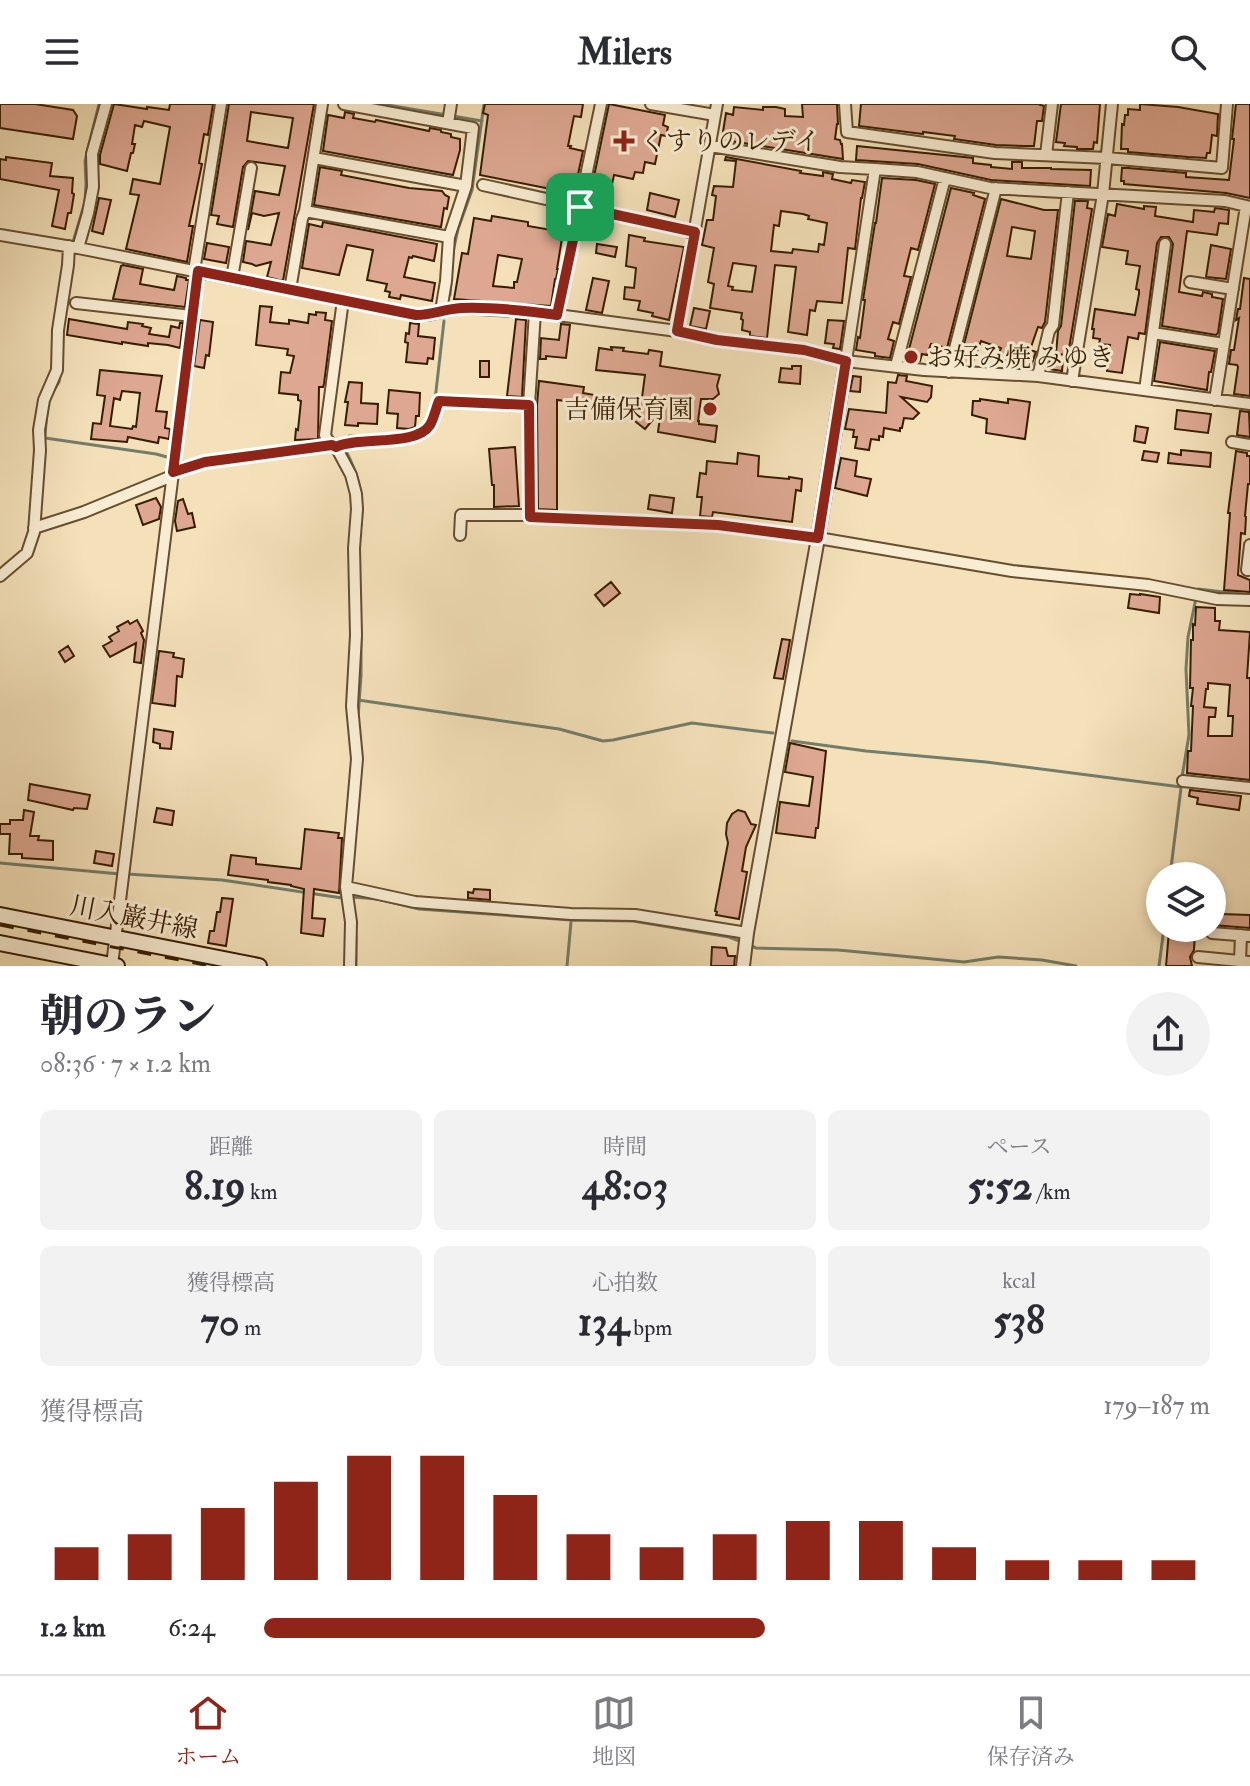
<!DOCTYPE html>
<html lang="ja">
<meta charset="utf-8">
<style>
body{margin:0;font-family:"IM FELL Double Pica","Noto Serif JP",serif;background:#f2f2f3;color:#2b2b33;height:100vh;display:flex;flex-direction:column;font-size:30px;white-space:nowrap}
*{box-sizing:border-box;margin:0}
p{font-size:26px;color:#7c7c81}
.icon{flex:none;width:44px;height:44px;fill:none;stroke:currentColor;stroke-width:2;stroke-linecap:round;stroke-linejoin:round}
.map{position:relative;height:862px;overflow:hidden}
.details{display:flex;flex-direction:column;background:#fff;flex:1}
.details>*{flex:none}
.fabs{position:absolute;left:1146px;top:758px;display:grid;gap:16px}
.fabs a{display:grid;place-items:center;width:80px;height:80px;border-radius:50%;background:#fff;box-shadow:0 4px 12px #0003;font-size:40px}
.pin{position:absolute;display:grid;place-items:center;width:68px;height:68px;color:#fff;margin:-34px;border-radius:16px;box-shadow:0 4px 12px #0006}
.round{display:grid;place-items:center;flex:none;width:84px;height:84px;border-radius:42px;background:#f2f2f3}
.summary{display:flex;align-items:center;justify-content:space-between;height:136px;padding:0 40px}
h1{font-size:44px;font-weight:800;line-height:60px}
.stats{display:grid;grid-template-columns:repeat(3,1fr);gap:12px;height:136px;padding:8px 40px}
.stats div{display:grid;align-content:center;border-radius:12px;background:#f2f2f3;text-align:center}
.stats b{font-size:40px;font-weight:800}
.stats small{font-size:22px;font-weight:400}
.stats p{font-size:22px}
.chart{height:224px;padding:16px 40px}
.chart p{display:flex;justify-content:space-between}
.chart svg{width:100%;height:144px;margin-top:8px;stroke:#8f2418;stroke-width:6}
ul{padding:0 40px;list-style:none;font-size:26px}
li{display:grid;grid-template-columns:128px 96px 1fr;align-items:center;height:60px}
li i{height:20px;border-radius:10px;background:#8f2418}
header{display:flex;justify-content:space-between;align-items:center;height:104px;padding:0 40px;background:#fff;font-size:36px;font-weight:800}
.menu{display:flex;justify-content:space-around;align-items:center;height:112px;border-top:2px solid #e1e1e2;background:#fff;font-size:22px;color:#7c7c81}
.menu a{display:grid;justify-items:center;gap:4px}
.menu .selected{color:#8f2418}
.map>svg:first-child{display:block}
.lines{fill:none;stroke-linecap:round;stroke-linejoin:round}
.stream{stroke:#747d6a;stroke-width:3}
.building{fill:#dda791;stroke:#371d00;stroke-width:2;fill-rule:evenodd}
.minor-casing{stroke:#664e2e;stroke-width:14}
.tertiary-casing{stroke:#664e2e;stroke-width:16}
.secondary-casing{stroke:#371d00;stroke-width:18}
.minor{stroke:#f8ecd2;stroke-width:10}
.tertiary{stroke:#f8ecd2;stroke-width:12}
.secondary{stroke:#f8ecd2;stroke-width:14}
.rail{stroke:#371d00;stroke-width:3;stroke-dasharray:14 14;stroke-linecap:butt}
.route-casing{stroke:#fff;stroke-width:16}
.route{stroke:#8f2418;stroke-width:10}
.poi-dot{fill:#8f2418;stroke:#f8ecd2;stroke-width:3}
.labels{text-anchor:middle;stroke-width:6;stroke-linejoin:round;paint-order:stroke}
.poi-label{font-size:26px;fill:#371d00;stroke:#f8ecd2;text-anchor:start}
.street-label{font-size:26px;fill:#371d00;stroke:#f8ecd2}
</style>
<header><svg class="icon" aria-label="menu" viewBox="0 0 24 24"><path d="M4 6h16M4 12h16M4 18h16"/></svg>Milers<svg class="icon" aria-label="search" viewBox="0 0 24 24"><circle cx="10" cy="10" r="6"/><path d="M15 15l6 6"/></svg></header>
<div class="map">
<svg width="1250" height="862" viewBox="0 0 1250 862">
<rect width="100%" height="100%" fill="#f4e1ba"/>
<filter id="stains"><feTurbulence type="fractalNoise" baseFrequency=".0025" numOctaves="4"/><feColorMatrix values="0 0 0 0 .2 0 0 0 0 .09 0 0 0 0 .02 0 0 0 .5 -.17"/></filter>
<radialGradient id="worn" r=".72"><stop offset=".6" stop-color="#630" stop-opacity="0"/><stop offset="1" stop-color="#630" stop-opacity=".3"/></radialGradient>
<g class="lines">
<path class="stream" d="M382,0L482,17
M73,138L85,98L86,79L85,57L99,0
M450,191L453,148L458,125L472,86L484,0
M54,286L59,278L62,259
M435,296L444,217
M45,332L47,308
M349,332C367,331 403,334 419,325C426,321 428,311 432,303
M45,334L156,350L189,359
M345,345C359,372 364,391 361,422
M359,438L360,502
M32,447L38,432
M1197,487L1198,485L1250,491
M358,596L559,625L603,637L613,636L692,619L773,629
M792,637L866,647L986,658L1181,683
M360,642L358,614L361,572V534
M1182,673L1189,631L1186,565L1188,533L1196,494
M0,759L120,770
M127,770L222,776L342,794L352,793L378,795L419,805L571,816L633,817L729,833L742,838
M1170,772L1181,684
M356,832V862
M749,841L756,844L838,846L964,858L998,853L1042,856L1076,862
M567,862L571,818
M1159,862L1164,824"/>
</g>
<path class="building" d="M0,0H35L73,6L77,12L73,35L0,24Z
M114,0L147,5V3L169,6L170,0H213L208,31L204,30L199,59L202,60L189,122H193L187,158L126,145L139,91L130,90L133,75L160,80L170,23L144,17L142,23L135,21L132,40H135L133,49H131L127,67L100,60V51Z
M229,0H314L283,177L267,173L271,158L256,162L252,160L243,158L246,137L271,141L279,109L264,112L252,109L248,126L255,87L279,91L285,62L248,57L243,63L233,123L217,120L219,112L211,111ZM251,8L293,14L288,44L247,37Z
M485,0H583L581,13L574,12L568,42H571L570,44L583,47L577,75L575,74L572,86L567,84L566,88L480,71L488,11L483,9Z
M609,0L665,11L663,21L668,23L666,32L661,31L655,60L645,58L643,69L635,68L633,75L614,71L608,99L598,97L596,88L591,87Z
M802,0H837L838,20H837L835,35L840,36L841,40H842L843,55L724,36L722,34L726,9L733,11L734,3L763,6V3H776L785,5V12L803,13Z
M861,0H1038L1044,2L1042,17H1037L1034,42H1024L996,41L954,35L955,32L923,28V30L859,22Z
M1061,0H1100L1097,39L1094,38L1093,45H1077V43L1064,42L1065,39L1056,38Z
M1140,0L1178,3L1218,10L1217,32L1212,31L1210,49H1207L1206,54L1188,53L1128,48V45H1121L1122,20L1124,21L1125,11H1128V5L1140,6Z
M1236,0H1250V94L1226,89L1124,80V77H1121L1122,64H1128L1186,69V73L1229,76L1234,35H1232Z
M345,8L354,10L353,14L375,18L376,16L429,27L430,24L441,26V28L451,30V33L460,35V46L453,71L323,47L328,11L344,14Z
M857,42L973,54V59L991,61V63L1012,65V58H1022V64H1051V65L1091,66L1090,82L991,76L918,60L856,56Z
M6,53L52,59L50,72L73,74L72,89L74,90L71,109H68L65,125L52,122L59,86L0,75V55L6,56Z
M726,53L801,67L800,69L823,72V68L833,70L832,75L851,79L852,76L865,78L862,94H861L855,145L848,144L842,199L817,197L815,207L810,206L807,231L788,228L796,163L775,161L767,234L750,232V228L742,226L743,216L741,215L742,209L710,204L714,180L708,178L714,144L702,141L707,116H713L716,92L712,91L714,82L733,83L736,57L725,56ZM781,107L803,110L809,112L808,115L827,119L824,141L819,140L818,148L793,145L792,149L771,147L774,121L779,122ZM733,159L756,162L752,188L732,186L733,183L728,182Z
M320,63L342,67L341,71L409,84L442,87L445,91L449,93L447,105L444,104L441,123L314,101Z
M882,74L916,76L935,80L918,146L911,144L904,172L911,173L899,220L893,218L888,235L894,237L890,254L875,252V249L856,246L858,233L860,234L865,196H863L875,119H876Z
M951,84L974,89L973,91L985,95L947,244L931,240L927,251L922,250L920,257L907,253Z
M650,89L679,96L675,113L647,106Z
M99,94L111,96L103,130L92,127Z
M1001,95L1044,106H1058L1045,218L1042,224L1038,223L1030,246L1036,248L1031,262L1026,261L1025,263L997,254L1001,244L981,237L972,261L959,260ZM1012,123L1035,127L1031,155L1007,152Z
M1075,97H1088L1087,104L1092,105L1068,251L1056,250L1058,227L1061,222Z
M1117,100L1144,105V102L1156,103L1155,112L1193,118L1194,106L1214,108L1215,104L1229,106L1228,120L1219,119L1217,131L1187,127L1179,188L1202,192L1203,188L1212,190V193L1223,195L1218,229L1216,231L1162,222L1173,140L1169,133H1161L1157,139L1145,230L1139,229L1138,235L1128,233L1122,269L1107,267L1110,241L1099,240L1100,235L1093,234L1094,225H1092L1095,205L1135,211L1139,190V186L1136,185L1140,162L1126,160L1128,147L1102,143L1108,110L1115,112Z
M492,112L528,118V122L563,128L557,165H558L556,175H555L551,202L454,195L462,149L468,150L474,114L491,117ZM498,151L522,155L517,178H514V184L493,182Z
M323,118L437,140L434,157L413,152L412,154L409,153L404,173L435,179L432,197L401,191L400,195L389,193L390,188L385,187L387,180L367,176L373,146L368,145L347,141L339,171L302,164L309,120L322,123Z
M629,131L645,134L644,137L684,143L669,216L652,212L653,209L638,206L640,197L624,195L625,183L634,184L636,164L626,162Z
M207,139L229,143L226,159L204,155Z
M597,140L617,143L615,153L596,149Z
M1211,141L1231,145L1226,175L1206,173Z
M123,161L143,165L140,180L174,186L177,172L186,174V176H189L185,203L113,195L121,162Z
M593,174L609,177L602,209L586,206Z
M1244,174L1250,175V292L1234,290L1238,263L1237,261L1229,260L1231,246H1234L1239,214L1236,216L1238,205H1240Z
M260,202L272,203L270,218L289,220V216L308,219L309,210L316,211V208L326,209L325,216L332,217L324,280L323,283H319L318,335L295,336L296,325L298,326L301,297L298,296V291L279,289L281,268L290,269L294,252L287,251L288,245L256,241Z
M694,204L710,207L706,225L690,222Z
M69,215L127,225L128,218L143,220L142,222L151,224L149,230L169,233L171,222L179,224L180,219H183L180,244L168,241L148,239V242L122,238V240L67,231Z
M516,215L526,216L522,293L507,292Z
M200,216L213,218L209,252L206,251L204,264L194,262Z
M828,216L844,217L840,245L833,244L834,240L825,239Z
M410,219L419,220L418,232L435,234L433,255L428,254L427,260L406,258L408,239L405,238L406,229L409,230Z
M561,220L570,221L566,254L546,252V255H540L541,234L559,236Z
M1160,238L1215,247L1211,268H1209L1207,286L1154,277Z
M611,243L624,244L623,247L648,250L649,246L662,248L660,262L720,271L717,282L719,290L713,295H701L698,317H699V320L717,322L715,338L658,328L661,306L645,325L631,314L611,303L582,297V299L557,296V406L538,405L537,301L539,277L584,283L583,289L605,293L606,291L640,309L645,271L596,266L599,244L612,246Z
M1050,255L1063,256L1062,267L1049,265Z
M480,257H489V273H480Z
M792,262H801L800,280L779,278L781,264L792,265Z
M100,266L162,272L156,307L167,308L165,324L170,325L169,335L159,333L158,339L128,333L127,338L91,335L93,319L101,320L105,292L97,291ZM122,287L140,289L136,323L133,322L132,325L110,322L114,294L120,296Z
M898,271L907,272L906,277L932,282L931,293L927,298L901,293L919,309L913,315L904,314L902,324H900V327L884,324L883,333L879,332V336L871,335L869,346L855,344L857,333H853L854,326L845,325L849,305L886,309L888,278L896,279Z
M853,272L861,273L860,288L850,287Z
M349,278L362,279L361,299L378,300L377,320L358,319V322L345,321L348,298H345Z
M389,286L420,289L419,312H416L415,323L409,325L397,324L398,310L387,309Z
M980,295L1008,299V295L1030,298L1025,335L986,329L987,315L972,311L973,297H980Z
M1177,306L1211,310L1208,329L1175,325Z
M1240,307L1249,308L1250,333L1237,331Z
M1136,322L1148,324L1145,339L1134,337Z
M515,343L519,402L494,403V381H492L489,345Z
M1181,346L1211,349L1210,363L1168,359L1169,349L1181,351Z
M1144,347L1159,349L1157,358L1142,356Z
M1236,347L1247,349V352H1250V380H1248L1245,412L1246,413L1245,430L1241,429L1238,471L1250,476V488L1224,486L1230,409H1228Z
M738,349L759,352L758,372L789,375V373L802,375L801,387L796,386L792,418L713,408L712,413L700,412L702,393H697L700,369L706,370L707,357L737,360Z
M841,354L857,357L855,372L871,375L867,392L835,384Z
M650,391L674,394L672,409L648,405Z
M156,394L161,403L159,415L143,421L136,401Z
M183,395L188,410L192,409L195,423L177,427L175,417L178,397Z
M611,478L620,489L604,502L595,491Z
M1130,490L1140,491V490L1160,493L1159,509L1128,504Z
M1196,503L1215,504V517H1220L1219,526L1250,528L1247,574H1250V676L1187,669L1188,647H1191L1193,602H1191L1193,584H1190L1191,536H1193V520L1195,521ZM1208,579L1230,581L1228,612H1233L1232,632H1208L1209,613H1215L1216,604L1204,603L1206,585H1208Z
M137,516L143,527L141,529L144,536L141,559L134,558L136,539L110,553L103,542L112,537L109,533L119,527L117,523L128,517L130,520Z
M782,535L790,536L783,575L774,574Z
M68,542L74,552L65,558L59,548Z
M159,547L174,549L173,553L184,555L182,573L177,572L175,602L152,599Z
M154,625L173,628L171,645L160,644V640L153,638Z
M790,639L826,647L818,724H816L815,734L776,729L780,698L809,702L813,673L785,668Z
M30,680L90,691L87,705L74,704L73,706L28,696Z
M1190,686L1241,692L1239,706L1197,700L1198,694L1189,692Z
M157,704L174,707L172,721L154,718Z
M24,706L34,708L30,732H39L38,736L53,737V756L22,754V750H9L10,730H0V720H10V716H23Z
M738,706L745,708L751,720L756,721L746,743L742,767L747,768L739,815L716,811L717,808L715,807L728,739L726,730L727,719L732,710Z
M305,725L339,729L338,734H342L339,789L314,785L312,814L325,815L323,832L301,829L304,785L291,782V781L268,778V776L228,771L231,751L256,754V760L301,765Z
M96,747L114,750L112,762L94,759Z
M474,785L490,786V796L468,794V788L473,789Z
M222,794L233,795L226,842L208,839L210,827H214L217,808H220Z
M1212,805L1221,806V810L1250,811V824L1212,821Z
M1169,827L1195,830L1194,846L1190,853L1192,862H1166Z
M712,843L726,844L728,852H735L734,862H711Z"/>
<g class="lines">
<g class="minor-casing">
<path id="minor" d="M322,0L305,107L449,133L466,82L473,24L344,0
M651,0L715,11
M845,0L847,28L995,49L1107,54L1222,64L1227,0
M448,19L451,0
M710,42L840,63L875,65L846,257
M1046,51L1052,0
M314,54L466,82
M875,65L917,68L990,84L1225,97L1250,103
M483,81L695,128
M0,131L78,144L416,211H428L460,204L535,208L677,227L717,236L804,246L846,257L924,266L1038,272L1250,300
M78,144L88,109L93,83L92,50L106,0
M194,167L221,0
M232,174L251,64
M1190,178L1233,185
M290,186L302,115L305,107
M76,199L192,212
M441,207L446,177L449,133
M535,208L529,301L530,413L718,421L818,434L1012,467L1148,481L1217,495L1250,496
M557,211L601,0
M677,227L717,0
M1153,229L1224,240
M896,262L945,74
M949,268L996,84
M1038,272L1049,227L1053,221L1068,88
M1072,277L1103,90L1112,0
M1145,286L1165,140
M1215,296L1246,102
M1232,338L1250,341
M332,341L327,335L325,331L343,196
M336,343L351,371L356,390L357,405L354,444L356,531L352,602L357,655L346,783L351,818L350,862
M173,368L205,358L332,341L336,343C359,332 416,344 430,321C434,314 436,304 439,297L529,301
M34,424L84,408L172,372
M460,431L461,411H530
M1250,441L1247,466H1250
M0,472L27,449L34,428L40,346L39,326L44,296L57,266L58,226L68,161L69,142
M1183,677L1250,684
M346,783L415,798L571,810L635,811L747,829
M1212,829L1250,832
M1198,853L1250,858
M1240,857L1241,831
M112,861L198,167"/>
</g>
<g class="tertiary-casing">
<path id="tertiary" d="M743,862L747,829L818,434L846,257"/>
</g>
<g class="secondary-casing">
<path id="secondary" d="M0,811L259,862
M0,839L117,862"/>
</g>
<use href="#minor" class="minor"/>
<use href="#tertiary" class="tertiary"/>
<use href="#secondary" class="secondary"/>
<path class="rail" d="M0,821L210,862"/>
</g>
<g class="lines">
<g class="route-casing">
<path id="route" d="M580,103L695,128L677,227L717,236L804,246L846,257L818,434L718,421L530,413L529,301L439,297C436,304 434,314 430,321C416,343 359,332 336,343L332,341L205,358L173,368L198,167L416,211C431,211 445,205 461,204C489,203 529,207 557,211Z"/>
</g>
<use href="#route" class="route"/>
</g>
<g class="poi-dot">
<path d="M620 25h8v8h8v8h-8v8h-8v-8h-8v-8h8z"/>
<circle cx="911" cy="253" r="8"/>
<circle cx="710" cy="305" r="8"/>
</g>
<g class="labels">
<g class="poi-label">
<text x="640" y="46">くすりのレデイ</text>
<text x="927" y="262">お好み焼 みゆき</text>
<text x="694" y="314" text-anchor="end">吉備保育園</text>
</g>
<g class="street-label">
<text transform="translate(134 813) rotate(11)" y="9">川入巌井線</text>
</g>
</g>
<rect width="100%" height="100%" filter="url(#stains)"/>
<rect width="100%" height="100%" fill="url(#worn)"/>
</svg>
<div class="fabs">
<a><svg class="icon" aria-label="layers" viewBox="0 0 24 24"><path d="M12 4l9 5-9 5-9-5zM3 14l9 5 9-5"/></svg></a>
</div>
<div class="pin" style="left:580px;top:103px;background:#1e9e55"><svg class="icon" aria-label="arrive" viewBox="0 0 24 24"><path d="M6 21V4h12l-3 4 3 4H6"/></svg></div>
</div>
<section class="details">
<div class="summary"><div><h1>朝のラン</h1><p>08:36 · 7 × 1.2 km</p></div><a class="round"><svg class="icon" aria-label="share" viewBox="0 0 24 24"><path d="M12 15V3M7 8l5-5 5 5M5 13v7h14v-7"/></svg></a></div>
<div class="stats">
<div><p>距離</p><b>8.19<small> km</small></b></div>
<div><p>時間</p><b>48:03</b></div>
<div><p>ペース</p><b>5:52<small> /km</small></b></div>
</div>
<div class="stats">
<div><p>獲得標高</p><b>70<small> m</small></b></div>
<div><p>心拍数</p><b>134<small> bpm</small></b></div>
<div><p>kcal</p><b>538</b></div>
</div>
<div class="chart"><p><span>獲得標高</span>179–187 m</p>
<svg viewBox="0 0 160 44" preserveAspectRatio="none"><path d="M5 44V34M15 44V30M25 44V22M35 44V14M45 44V6M55 44V6M65 44V18M75 44V30M85 44V34M95 44V30M105 44V26M115 44V26M125 44V34M135 44V38M145 44V38M155 44V38"/></svg>
</div>
<ul>
<li><b>1.2 km</b>6:24<i style="width:53%"></i></li>
</ul>
</section>
<nav class="menu">
<a class="selected"><svg class="icon" aria-label="home" viewBox="0 0 24 24"><path d="M3 11l9-7 9 7M6 9v11h12V9"/></svg>ホーム</a>
<a><svg class="icon" aria-label="map" viewBox="0 0 24 24"><path d="M3 6l6-2 6 2 6-2v14l-6 2-6-2-6 2zM9 4v14M15 6v14"/></svg>地図</a>
<a><svg class="icon" aria-label="saved" viewBox="0 0 24 24"><path d="M7 4h10v16l-5-4-5 4z"/></svg>保存済み</a>
</nav>
